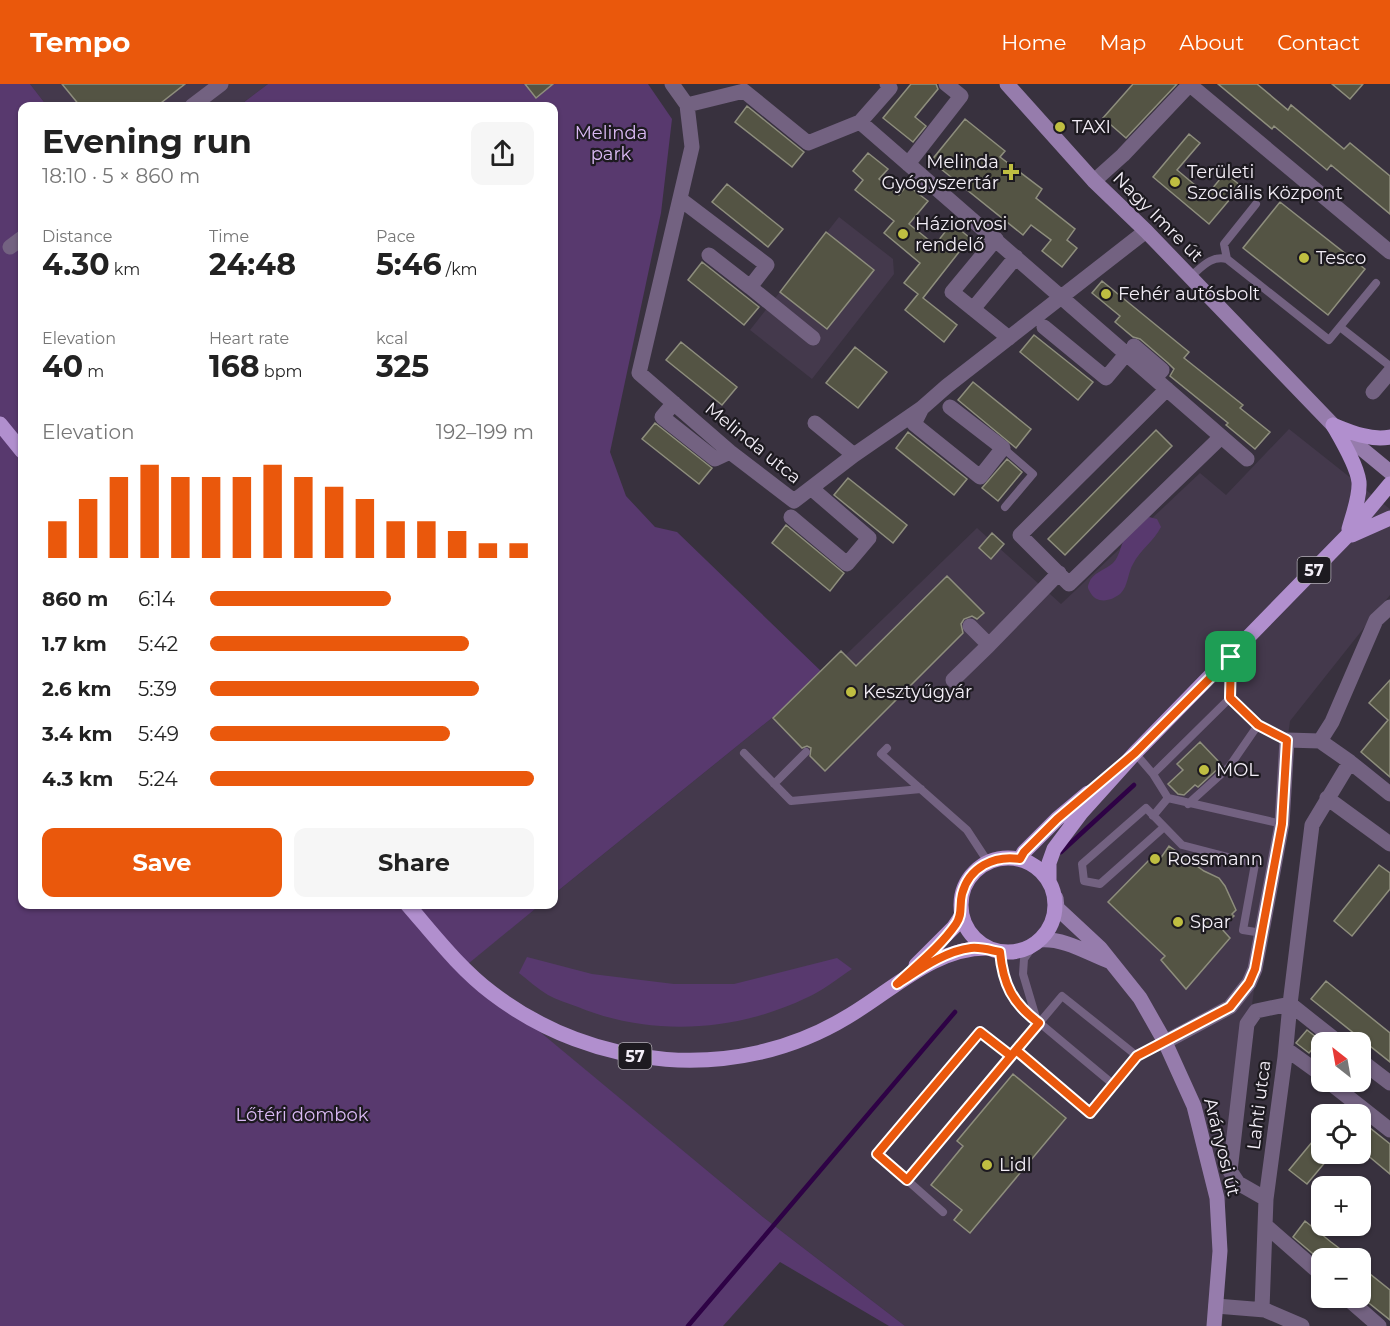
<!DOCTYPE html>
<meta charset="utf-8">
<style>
body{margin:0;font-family:Montserrat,sans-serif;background:#f6f6f6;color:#222;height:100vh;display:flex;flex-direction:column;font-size:22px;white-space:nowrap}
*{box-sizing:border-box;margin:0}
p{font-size:20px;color:#767676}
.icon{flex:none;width:33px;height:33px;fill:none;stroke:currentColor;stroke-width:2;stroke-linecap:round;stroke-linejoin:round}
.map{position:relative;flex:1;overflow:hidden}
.side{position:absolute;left:18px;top:18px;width:540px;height:807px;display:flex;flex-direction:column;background:#fff;border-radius:12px;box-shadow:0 2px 4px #0004}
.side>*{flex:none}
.needle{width:39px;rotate:329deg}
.tools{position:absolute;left:1311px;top:948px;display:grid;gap:12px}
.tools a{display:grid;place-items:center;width:60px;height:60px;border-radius:12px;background:#fff;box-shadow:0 2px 4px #0004;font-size:30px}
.pin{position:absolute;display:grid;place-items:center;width:51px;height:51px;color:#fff;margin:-26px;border-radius:12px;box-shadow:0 3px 9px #0006}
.round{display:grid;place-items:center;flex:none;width:63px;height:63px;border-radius:12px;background:#f6f6f6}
.headline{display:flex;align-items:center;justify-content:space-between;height:102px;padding:0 24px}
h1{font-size:33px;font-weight:700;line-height:45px}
.metrics{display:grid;grid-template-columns:repeat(3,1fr);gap:9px;height:102px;padding:6px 24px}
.metrics div{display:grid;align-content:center}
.metrics b{font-size:30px;font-weight:700}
.metrics small{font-size:16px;font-weight:400}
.metrics p{font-size:16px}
.chart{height:168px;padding:12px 24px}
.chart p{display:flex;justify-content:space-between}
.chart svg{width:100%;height:108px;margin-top:6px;stroke:#ea580c;stroke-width:6}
.action{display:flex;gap:12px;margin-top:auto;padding:12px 24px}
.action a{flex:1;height:69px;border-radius:12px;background:#ea580c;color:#fff;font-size:24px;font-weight:700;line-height:69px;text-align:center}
.action a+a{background:#f6f6f6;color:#222}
ul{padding:0 24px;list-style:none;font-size:20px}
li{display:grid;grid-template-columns:96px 72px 1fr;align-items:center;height:45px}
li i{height:15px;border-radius:8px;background:#ea580c}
header{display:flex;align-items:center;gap:36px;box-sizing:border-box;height:84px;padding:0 30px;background:#ea580c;color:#fff}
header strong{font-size:28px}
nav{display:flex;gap:33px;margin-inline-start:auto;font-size:21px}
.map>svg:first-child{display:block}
.built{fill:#44394c}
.green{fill:#58396e}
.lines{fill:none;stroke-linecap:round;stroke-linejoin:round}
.stream{stroke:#2e0245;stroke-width:4.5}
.building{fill:#545444;stroke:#8e8e7d;stroke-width:1.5}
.lane{stroke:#736281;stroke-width:8}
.street{stroke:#736281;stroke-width:15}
.secondary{stroke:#967cac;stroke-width:15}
.primary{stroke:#b18fce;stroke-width:15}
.route-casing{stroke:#fff;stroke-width:12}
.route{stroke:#ea580c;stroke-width:8}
.poi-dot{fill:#bfbe41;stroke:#1d1a20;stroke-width:2}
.labels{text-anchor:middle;stroke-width:4.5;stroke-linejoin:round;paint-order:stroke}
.shield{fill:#1d1a20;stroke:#b3aeb6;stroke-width:1.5}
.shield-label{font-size:16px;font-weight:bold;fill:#f3eef7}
.poi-label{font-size:18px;fill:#f3eef7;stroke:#1d1a20;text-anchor:start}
.park-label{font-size:18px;fill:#dabaf4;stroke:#1d1a20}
.street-label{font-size:18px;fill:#f3eef7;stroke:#1d1a20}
</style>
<header>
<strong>Tempo</strong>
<nav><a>Home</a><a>Map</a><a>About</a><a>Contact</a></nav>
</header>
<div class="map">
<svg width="1390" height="1242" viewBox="0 0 1390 1242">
<rect width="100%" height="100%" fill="#38313e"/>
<path class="built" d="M30,0H268L239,22H47Z
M839,133L893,175L894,190L812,295L750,246Z
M1289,345L1390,425V511L1290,637L1209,1242H905L763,1133L462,884L540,821L554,820V810L825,591L977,444L1061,520L1200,389L1226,411Z"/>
<path class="green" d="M0,0H30L47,22H22V820L540,821L463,884L763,1133L905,1242H889L780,1178L723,1242H0Z
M268,0H648L672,35L661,129L610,368L626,412L655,443L677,448L825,591L554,810V22H239Z
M1149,433L1157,435L1161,443C1154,457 1140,466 1133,480C1128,488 1128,502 1121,509C1111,518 1096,520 1090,508C1088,504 1087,504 1089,499C1092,489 1105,486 1113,479C1120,472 1120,462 1125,454C1130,446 1142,439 1149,433Z
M527,873L592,890L674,900H734L837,874L852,885C837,895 822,907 806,914C735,948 651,953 578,923C568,919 557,916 548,911C538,905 528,896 519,889Z"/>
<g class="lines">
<path class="stream" d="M1061,768L1134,701
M688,1242L955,928"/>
</g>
<path class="building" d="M62,0H185L157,22H80Z
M525,0H553L536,14Z
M911,0H936L938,5L915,33L926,42L913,58L883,34Z
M1133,0H1177L1126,54L1103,34Z
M1218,0H1257L1288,26L1291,21L1344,65L1350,59L1390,92V130L1331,81L1327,86L1274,42L1272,45Z
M1332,0H1363L1350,15Z
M747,22L804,68L792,83L735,38Z
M965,35L1005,67L1000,73L1042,105L1036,114L1075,145L1067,156L1077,164L1062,183L1042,167L1051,156L1031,141L1023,151L931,77Z
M1189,50L1200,59L1177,86L1207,111L1225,89L1241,102L1209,140L1153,93Z
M868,69L888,85L879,95L899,111L907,101L928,117L909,140L935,161L952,139L970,154L923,214L957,241L944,258L905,226L918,210L904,199L920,179L884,149L894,137L855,106L863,96L853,87Z
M727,100L783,145L768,163L712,118Z
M1280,118L1365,185L1328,231L1243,164Z
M826,148L874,186L827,245L780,208Z
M702,178L759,223L744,241L688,196Z
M1102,197L1189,268L1184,274L1243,321L1240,324L1270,348L1255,365L1226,341L1228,339L1170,292L1174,285L1168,279L1140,255L1133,253L1115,238L1120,232L1092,209Z
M1034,251L1093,298L1078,316L1020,268Z
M681,258L737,303L722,321L666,276Z
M855,263L887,288L858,324L826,299Z
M973,298L1031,345L1016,364L958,316Z
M655,339L712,384L699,400L642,355Z
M1156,346L1172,362L1065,471L1048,455Z
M908,348L967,395L954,411L896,364Z
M1007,375L1022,388L998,417L982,404Z
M848,394L907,441L893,459L834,411Z
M786,441L844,489L830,507L772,459Z
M992,449L1004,460L991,475L979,464Z
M947,492L984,529L977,535L972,532L964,535L961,540L963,549L825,687L810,672L811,664L807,662L802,664L773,634L841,567L856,582Z
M1390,596V693L1361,668L1388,636L1369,619Z
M1200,658L1222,681L1198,703L1195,701L1184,711L1178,710L1168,700L1183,686L1177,680Z
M1169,762L1204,787L1219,794L1225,802L1236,826L1232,830L1234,832L1221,844L1230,854L1186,905L1161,876L1165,872L1108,818L1155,770L1160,775Z
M1379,781L1390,789V805L1352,852L1334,837Z
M1326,897L1390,949V978L1311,915Z
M1307,946L1320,956L1309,969L1296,959Z
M1013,990L1066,1034L970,1149L954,1136L962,1126L931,1101L963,1062L957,1057Z
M1360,1036L1390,1060V1090L1360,1065Z
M1322,1046V1070H1332L1307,1100L1289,1086Z
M1305,1137L1331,1158L1352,1174H1318L1293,1153Z
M1360,1182L1390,1206V1236L1360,1212Z"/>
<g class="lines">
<path class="lane" d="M1227,175L1224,160L1256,120
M1190,193C1202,183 1211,171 1227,175L1329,256L1376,199
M1340,243L1390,282
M1003,364L1033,390L1005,423
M1230,614L1258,641L1287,656
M887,664L881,670L967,746L988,778
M744,669L791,717L921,705
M1135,669L1153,690L1168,714L1282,740
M1153,690L1230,614L1231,574
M774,700L806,668
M1188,720L1229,683L1258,641
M1153,732L1168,714
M1163,744L1100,800L1084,797L1082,780L1146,724L1182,761L1255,780L1243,846L1262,849
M1033,862L1024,875L1023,890L1037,937
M1000,868L1003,891L1017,920L1114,1001
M1016,966L1090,1029L1137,972L1165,958
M1011,972L980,948L877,1070L907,1096L1062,912L1137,972
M907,1096L943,1128"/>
<path class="street" d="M672,0L687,21L692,63L639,289L730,368L794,417L854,371L922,324L947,302L1146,147
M1189,0L1390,168
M687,21L744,7L808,59L860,38L1247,375
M192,22L221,0
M860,38L890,4L887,0
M908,80L961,12L946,0
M1094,97L1123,71L1190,0
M680,115L767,181L750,203L709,171
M996,155L952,208L1009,254
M10,163L22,154
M750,203L813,254
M973,225L1016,173
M1044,243L1106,294L1127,269
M1134,262L1162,286L1155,294
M1167,305L1020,451L1069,500L1221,353
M1373,308L1390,288
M674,319L662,333L715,375L730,368
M922,324L914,340L980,393L1003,364L950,323
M815,339L854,371
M791,433L847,480L869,454L811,404
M970,542L989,561L1059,489
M953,596L989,561
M1320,657L1332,638L1376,536L1390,523
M1327,714L1390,760
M1165,958L1230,923L1249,899L1255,885L1282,740L1287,656L1320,657L1350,678
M1286,965L1322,991
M1360,976L1390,999
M1329,998L1390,1046
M1266,1115L1238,1099L1230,1087L1247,940L1256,927L1290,920L1338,958
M1265,1141L1322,1191
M1347,1214L1379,1242
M1216,1222L1265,1226L1302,1242
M1262,1225L1266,1115L1285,973L1290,920L1312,741L1350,678L1390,710"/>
<path class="secondary" d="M1007,0L1094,97L1146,147L1333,341L1390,388
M1056,814L1057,824L1100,864L1140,914L1165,958L1194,1022L1217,1114L1220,1167L1214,1242
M1040,856C1065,854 1089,870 1111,878"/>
<path class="primary" d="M0,340L22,367
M1333,341C1341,355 1357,381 1359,398C1360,413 1353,430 1349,445
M1333,341C1350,348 1371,357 1390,353
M1352,451L1390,434
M961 821a47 47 0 1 1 94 0a47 47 0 1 1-94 0Z
M1020,775L1024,768L1057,735L1088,709
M1049,796V779L1054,765L1081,729L1135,669L1346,453L1390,400
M407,820C434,851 459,884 492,909C594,987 736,1000 847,933C892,907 934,863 988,864
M916,881L954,843L962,831"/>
</g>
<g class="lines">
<g class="route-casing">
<path id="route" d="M1231,573L1135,669L1057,735L1024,768L1020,775C994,771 969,783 962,810C959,822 963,830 956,840C940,863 917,881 897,900C919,886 945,867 971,864C981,863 990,866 1000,868C1003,900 1012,919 1039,939L1011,972L907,1096L877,1070L980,948L1011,972L1016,966L1090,1029L1137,972L1230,923L1249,899L1255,885L1282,740L1287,656L1258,641L1230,614L1231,573"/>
</g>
<use href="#route" class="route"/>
</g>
<g class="poi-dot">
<circle cx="1060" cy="43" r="6"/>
<path d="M1008 79h6v6h6v6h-6v6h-6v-6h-6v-6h6z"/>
<circle cx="1175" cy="98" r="6"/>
<circle cx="903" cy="150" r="6"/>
<circle cx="1304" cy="174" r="6"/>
<circle cx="1106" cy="210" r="6"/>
<circle cx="851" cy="608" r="6"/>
<circle cx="1204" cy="686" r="6"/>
<circle cx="1155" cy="775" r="6"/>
<circle cx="1178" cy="838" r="6"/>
<circle cx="987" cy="1081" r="6"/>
</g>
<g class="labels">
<g class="shield">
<rect x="1297.5" y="473" width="33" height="26" rx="4.5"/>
<rect x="618.5" y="959" width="33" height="26" rx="4.5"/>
</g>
<g class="shield-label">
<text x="1314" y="492">57</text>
<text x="635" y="978">57</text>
</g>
<g class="poi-label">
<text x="1072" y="49">TAXI</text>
<text x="999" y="84" text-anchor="end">Melinda<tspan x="999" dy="21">Gyógyszertár</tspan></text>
<text x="1187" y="94">Területi<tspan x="1187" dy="21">Szociális Központ</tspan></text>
<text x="915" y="146">Háziorvosi<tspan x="915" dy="21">rendelő</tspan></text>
<text x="1316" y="180">Tesco</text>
<text x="1118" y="216">Fehér autósbolt</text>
<text x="863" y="614">Kesztyűgyár</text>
<text x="1216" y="692">MOL</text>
<text x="1167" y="781">Rossmann</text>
<text x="1190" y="844">Spar</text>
<text x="999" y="1087">Lidl</text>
</g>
<g class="park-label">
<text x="611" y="55">Melinda<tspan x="611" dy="21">park</tspan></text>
<text x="302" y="1037">Lőtéri dombok</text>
</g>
<g class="street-label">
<text transform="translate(1158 133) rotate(45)" y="6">Nagy Imre út</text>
<text transform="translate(753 359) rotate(39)" y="6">Melinda utca</text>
<text transform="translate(1259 1021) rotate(-83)" y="6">Lahti utca</text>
<text transform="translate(1222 1063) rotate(76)" y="6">Arányosi út</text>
</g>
</g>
</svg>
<div class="tools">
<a><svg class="needle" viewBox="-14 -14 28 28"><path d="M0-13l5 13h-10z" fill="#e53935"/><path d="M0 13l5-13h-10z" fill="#767676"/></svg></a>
<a><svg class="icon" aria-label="locate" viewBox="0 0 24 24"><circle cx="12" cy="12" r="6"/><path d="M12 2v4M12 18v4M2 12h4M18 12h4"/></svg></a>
<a>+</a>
<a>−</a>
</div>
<div class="pin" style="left:1231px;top:573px;background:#1e9e55"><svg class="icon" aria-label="arrive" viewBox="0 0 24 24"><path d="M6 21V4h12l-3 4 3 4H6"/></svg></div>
<section class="side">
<div class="headline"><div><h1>Evening run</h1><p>18:10 · 5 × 860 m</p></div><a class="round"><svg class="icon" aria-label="share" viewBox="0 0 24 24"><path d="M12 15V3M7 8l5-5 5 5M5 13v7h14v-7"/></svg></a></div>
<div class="metrics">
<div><p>Distance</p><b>4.30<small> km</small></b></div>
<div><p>Time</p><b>24:48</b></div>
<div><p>Pace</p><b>5:46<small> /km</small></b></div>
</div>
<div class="metrics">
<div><p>Elevation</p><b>40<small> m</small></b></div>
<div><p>Heart rate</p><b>168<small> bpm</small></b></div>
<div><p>kcal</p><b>325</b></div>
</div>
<div class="chart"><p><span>Elevation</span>192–199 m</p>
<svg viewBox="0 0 160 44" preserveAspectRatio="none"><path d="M5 44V29M15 44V20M25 44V11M35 44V6M45 44V11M55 44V11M65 44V11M75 44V6M85 44V11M95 44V15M105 44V20M115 44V29M125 44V29M135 44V33M145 44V38M155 44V38"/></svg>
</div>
<ul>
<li><b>860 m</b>6:14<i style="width:56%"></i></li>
<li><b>1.7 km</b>5:42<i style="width:80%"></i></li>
<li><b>2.6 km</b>5:39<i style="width:83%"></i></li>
<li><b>3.4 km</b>5:49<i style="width:74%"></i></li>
<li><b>4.3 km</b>5:24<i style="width:100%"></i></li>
</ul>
<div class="action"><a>Save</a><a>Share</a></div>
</section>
</div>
